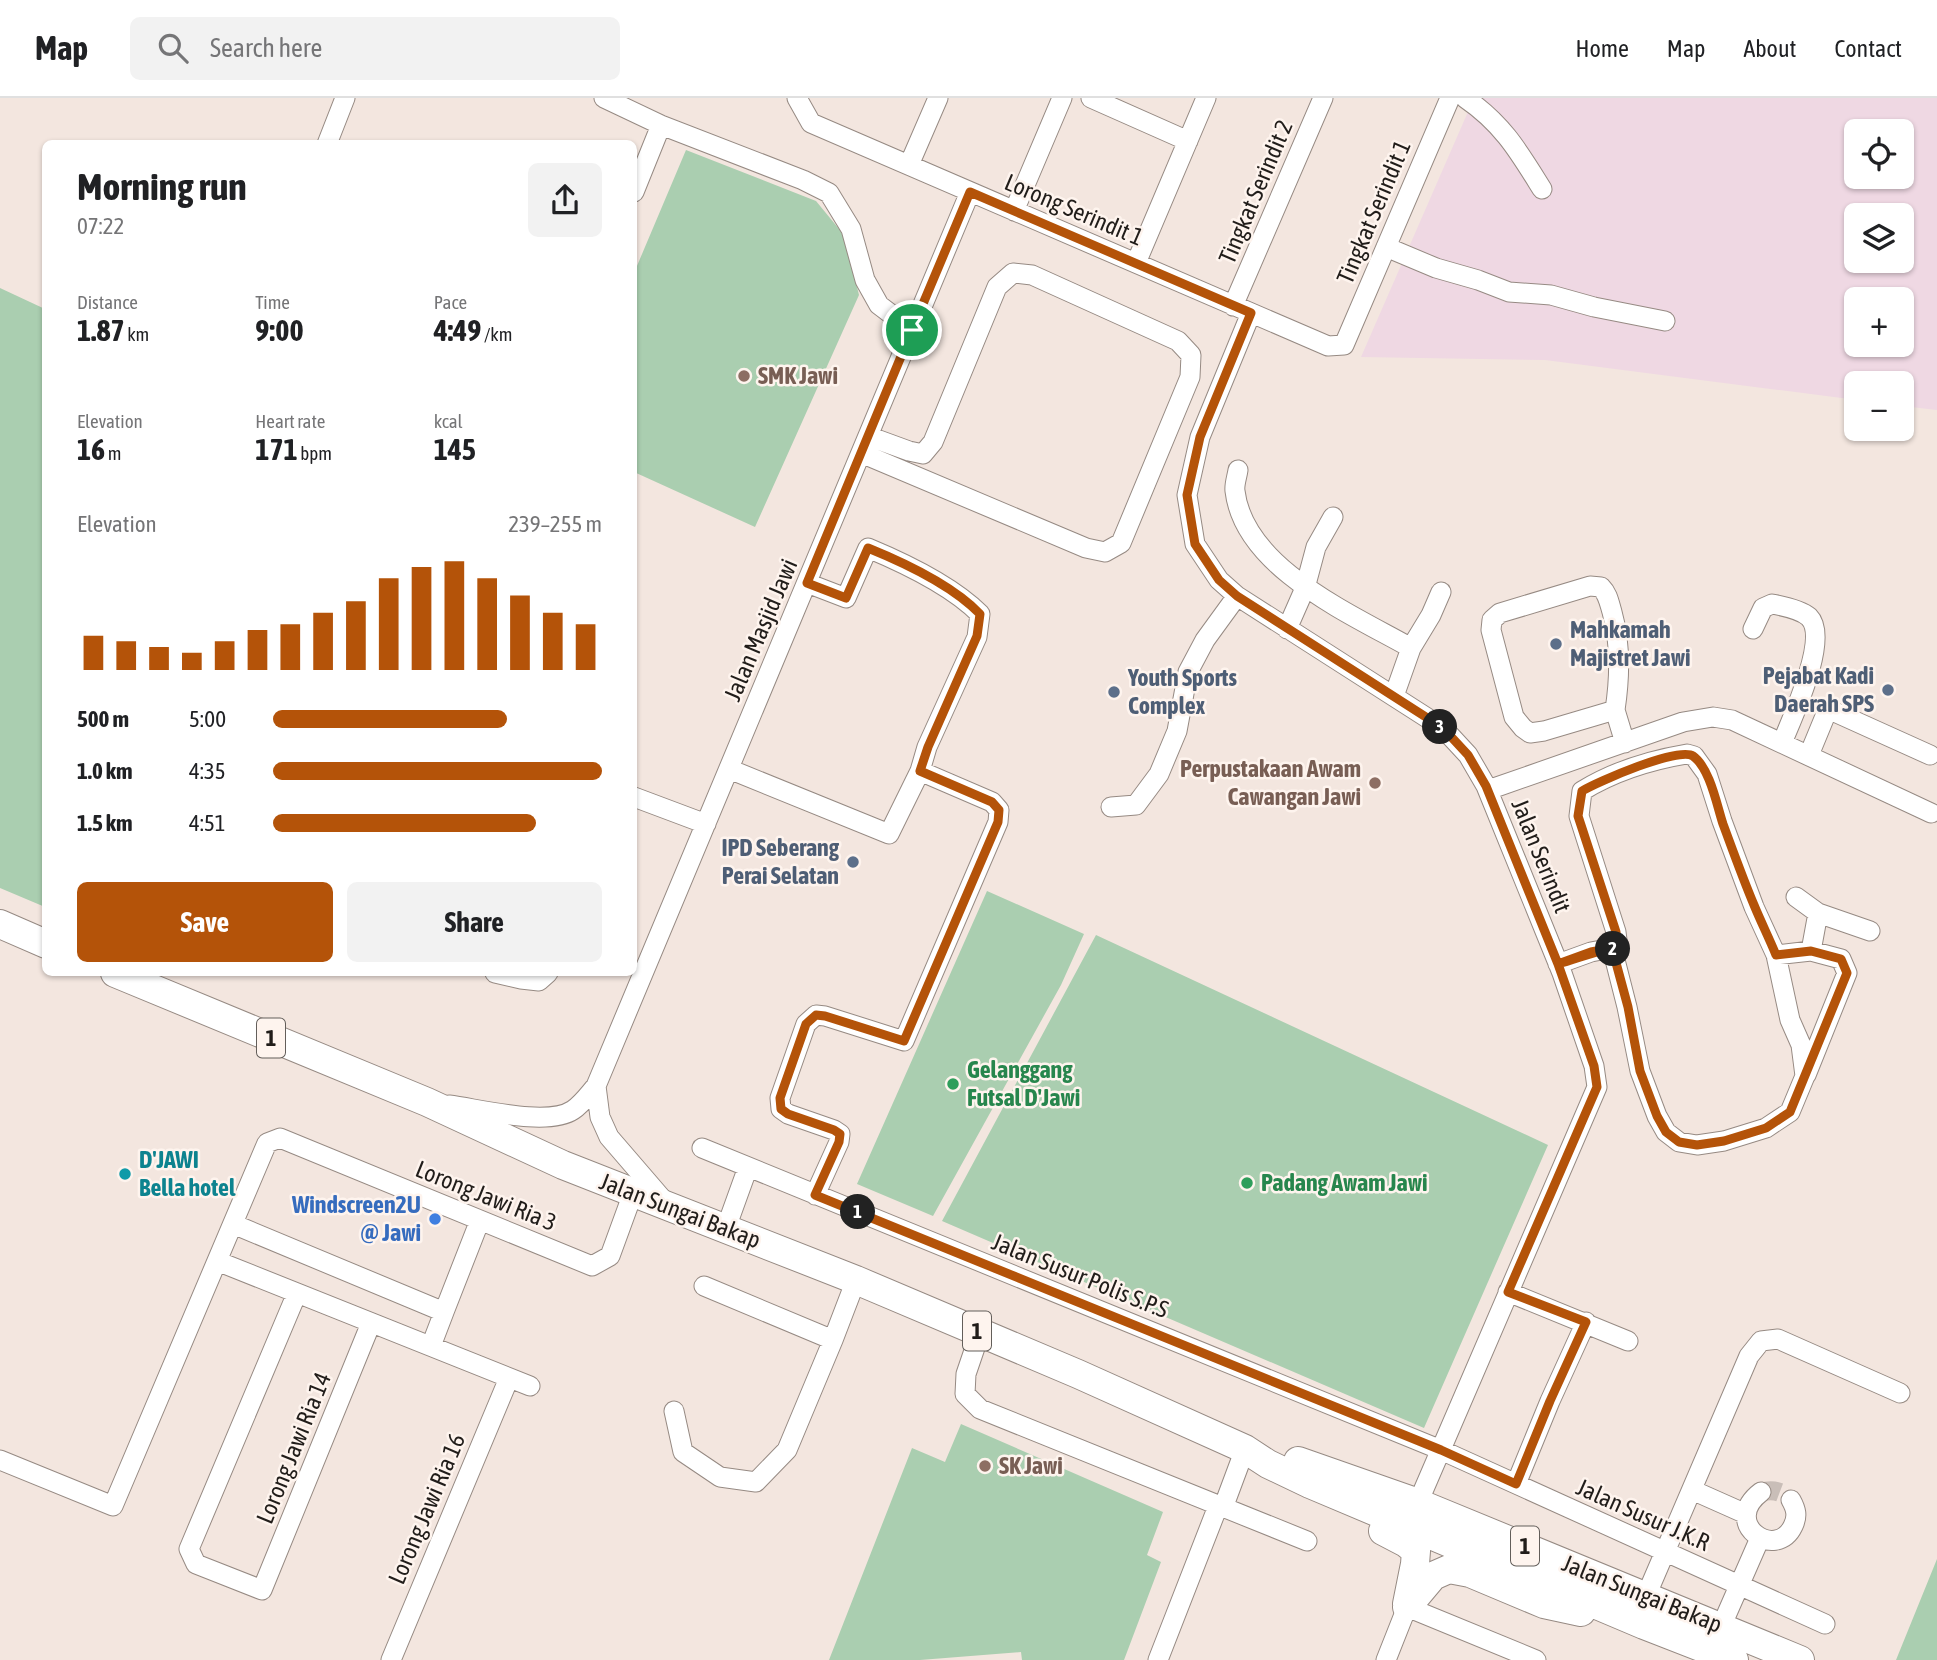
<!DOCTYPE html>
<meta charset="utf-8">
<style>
body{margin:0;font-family:"Asap Condensed",sans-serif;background:#f2f2f2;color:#202124;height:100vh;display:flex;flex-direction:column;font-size:26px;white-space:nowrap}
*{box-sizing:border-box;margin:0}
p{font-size:23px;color:#757577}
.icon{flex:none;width:38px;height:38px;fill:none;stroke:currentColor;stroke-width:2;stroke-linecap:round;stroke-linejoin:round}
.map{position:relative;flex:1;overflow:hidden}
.panel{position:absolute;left:42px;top:42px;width:595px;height:836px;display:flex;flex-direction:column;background:#fff;border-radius:10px;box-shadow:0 2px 5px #0004}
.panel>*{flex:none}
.buttons{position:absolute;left:1844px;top:21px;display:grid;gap:14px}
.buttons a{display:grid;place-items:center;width:70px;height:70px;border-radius:10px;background:#fff;box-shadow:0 2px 5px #0004;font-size:35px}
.pin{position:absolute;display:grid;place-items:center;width:60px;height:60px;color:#fff;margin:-30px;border:4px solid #fff;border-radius:50%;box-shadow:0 2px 7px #0007}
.km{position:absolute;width:35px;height:35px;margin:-18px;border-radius:50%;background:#222;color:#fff;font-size:19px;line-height:35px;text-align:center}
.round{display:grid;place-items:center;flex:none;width:74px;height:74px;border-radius:10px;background:#f2f2f2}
.head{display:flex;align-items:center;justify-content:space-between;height:119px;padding:0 35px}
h1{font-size:38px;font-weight:700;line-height:52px}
.stats{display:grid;grid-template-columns:repeat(3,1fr);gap:10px;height:119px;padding:7px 35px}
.stats div{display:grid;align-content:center}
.stats b{font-size:30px;font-weight:700}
.stats small{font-size:19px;font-weight:400}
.stats p{font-size:19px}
.chart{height:196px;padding:14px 35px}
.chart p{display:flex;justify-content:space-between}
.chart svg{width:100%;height:126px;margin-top:7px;stroke:#b45309;stroke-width:6}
.cta{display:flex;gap:14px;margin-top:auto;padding:14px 35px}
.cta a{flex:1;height:80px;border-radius:10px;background:#b45309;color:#fff;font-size:28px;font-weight:700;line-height:80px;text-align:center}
.cta a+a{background:#f2f2f2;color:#202124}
ul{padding:0 35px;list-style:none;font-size:23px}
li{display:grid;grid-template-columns:112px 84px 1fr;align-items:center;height:52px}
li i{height:18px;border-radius:9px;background:#b45309}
header{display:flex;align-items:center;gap:42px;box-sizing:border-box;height:98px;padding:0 35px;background:#fff;border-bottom:2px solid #e0e0e0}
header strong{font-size:33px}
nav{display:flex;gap:38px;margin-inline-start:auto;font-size:24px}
.search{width:490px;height:63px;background:#f2f2f2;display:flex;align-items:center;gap:18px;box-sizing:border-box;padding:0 24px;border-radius:10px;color:#757577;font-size:26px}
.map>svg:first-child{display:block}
.industrial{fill:#efd8e3;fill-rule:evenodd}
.green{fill:#aaceb0}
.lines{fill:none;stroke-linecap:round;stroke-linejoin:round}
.minor-tunnel{stroke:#c9beb8;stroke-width:19;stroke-dasharray:19 10;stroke-linecap:butt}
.minor-casing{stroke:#968a83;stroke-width:21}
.highway-casing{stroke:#968a83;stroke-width:30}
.minor{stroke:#fff;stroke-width:19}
.highway{stroke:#fff;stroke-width:28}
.route-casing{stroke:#fff;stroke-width:14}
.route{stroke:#b45309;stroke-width:9}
.education-dot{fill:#8d6e63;stroke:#fef4ee;stroke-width:2.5}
.service-dot{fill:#5c6f8a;stroke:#fef4ee;stroke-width:2.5}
.leisure-dot{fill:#2e9e5b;stroke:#fef4ee;stroke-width:2.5}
.culture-dot{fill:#0f9aa8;stroke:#fef4ee;stroke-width:2.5}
.shop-dot{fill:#3f7fe0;stroke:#fef4ee;stroke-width:2.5}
.labels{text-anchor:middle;stroke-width:5;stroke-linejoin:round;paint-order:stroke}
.shield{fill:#fef4ee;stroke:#635e5a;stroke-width:2}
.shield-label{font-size:23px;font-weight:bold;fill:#211d1a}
.street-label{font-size:24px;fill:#211d1a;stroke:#fef4ee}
.education-label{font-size:24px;font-weight:bold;fill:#785e54;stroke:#fef4ee;text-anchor:start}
.service-label{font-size:24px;font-weight:bold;fill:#4e5e75;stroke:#fef4ee;text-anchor:start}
.leisure-label{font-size:24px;font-weight:bold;fill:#27864d;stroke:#fef4ee;text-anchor:start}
.culture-label{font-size:24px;font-weight:bold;fill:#0d838f;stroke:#fef4ee;text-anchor:start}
.shop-label{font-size:24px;font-weight:bold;fill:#366cbe;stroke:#fef4ee;text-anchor:end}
</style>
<header>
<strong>Map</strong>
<div class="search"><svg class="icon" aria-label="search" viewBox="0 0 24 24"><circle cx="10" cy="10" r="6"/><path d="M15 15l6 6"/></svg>Search here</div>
<nav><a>Home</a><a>Map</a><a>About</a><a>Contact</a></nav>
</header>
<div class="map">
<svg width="1937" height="1562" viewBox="0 0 1937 1562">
<rect width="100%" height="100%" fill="#f3e6df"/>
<path class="industrial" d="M1474,0H1937V312L1902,308V285H1857V302L1545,262L1361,259ZM1857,33H1902V79H1857ZM1857,117H1902V163H1857ZM1857,201H1902V247H1857Z"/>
<path class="green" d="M686,52L816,103L844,137L859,197L755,429L634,374V175Z
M0,190L45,211V809L0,790Z
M987,793L1084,836L1061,887L933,1118L857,1086Z
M1096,837L1548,1047L1424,1330L942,1123Z
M961,1326L1163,1414L1147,1457L1161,1464L1124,1562H1022L1021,1554L920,1562H829L912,1350L945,1364Z
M1937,1461V1562H1896Z"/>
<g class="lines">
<path class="minor-tunnel" d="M1761,1394C1773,1391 1782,1393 1791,1402"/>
<g class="minor-casing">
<path id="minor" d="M604,0L661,27L803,82L829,95L851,131L865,182L879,207L912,232
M797,0L811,25L1328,248L1344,247L1450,0
M1091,0L1188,43
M1465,0C1503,26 1519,54 1542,91
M327,46L345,0
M909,67L938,0
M634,94L661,27
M1014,113L1062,0
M1386,149L1436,170L1478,182L1509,194L1551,197L1594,209L1665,223
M1136,165L1206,0
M1233,208L1323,0
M1251,215L1200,339L1187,397L1195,446L1219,482L1237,498L1443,630L1468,657L1486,688L1562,875L1594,968L1597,989L1414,1414
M861,355L1086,450L1105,454L1121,445L1190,279L1191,257L1178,243L1032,177L1013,175L997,189L933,344L923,356L909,353L868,338
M1238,372C1237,379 1234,387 1235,393C1244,470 1351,516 1411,550
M1287,531L1305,490L1316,449L1333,419
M1753,531L1763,510L1772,506C1783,508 1801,512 1809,519C1830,540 1792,620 1782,645
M1394,598L1411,550L1431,517L1441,494
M1615,612C1620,579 1621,546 1612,514C1609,504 1608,496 1601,489L1590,488L1500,515L1492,522L1491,532L1514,619L1523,630L1530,635L1544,633L1615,612L1625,645
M1687,656L1694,658L1707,676L1722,723L1754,809L1776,857L1790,922L1801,947L1805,978L1790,1014L1766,1030L1724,1043L1697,1047L1679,1044L1666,1034L1657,1018L1640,973L1627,909L1612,850L1617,842L1616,834L1579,718L1582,693C1613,674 1651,662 1687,656Z
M1809,657L1828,611L1930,657
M729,671L889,736L920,673L927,649L977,539L980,516C953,489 904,465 868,450L846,500L807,485
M1488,692L1683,624L1713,619L1732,622L1931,715
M634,699L706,726
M1111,709L1136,707L1159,676L1177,633L1188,574L1205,542L1237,498
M1796,799L1818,815L1870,833
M1811,853L1818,815
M1776,857L1811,853L1841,861L1847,875L1806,977
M1558,866L1591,854L1612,850
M495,875L521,881L539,883L548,875
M596,988L600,1019L609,1039L665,1104
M449,1007C480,1011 548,1029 573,1012C582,1006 589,996 596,988L970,94
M702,1050L1441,1352L1825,1526
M815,1097L839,1044L840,1036L834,1032L788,1016L781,1011L780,1000L806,926L816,917L825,918L904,943L998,724L999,712L992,704L920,673
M233,1126L444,1214L480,1122
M726,1130L748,1069
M217,1163L530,1288
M704,1188L833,1242
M1508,1194L1628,1243
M297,1195L189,1451L196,1466L262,1492L371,1225
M980,1235L966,1276L965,1296L980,1311L1307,1443
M431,1248L444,1214
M674,1313L683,1354L720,1379L756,1384L787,1352L833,1242L856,1182
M0,1362L113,1408L267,1045L280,1040L592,1168L610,1158L633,1095
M1516,1386L1550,1303L1586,1224
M1692,1392L1746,1416
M1761,1394C1720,1425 1776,1464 1793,1428C1798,1418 1796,1411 1791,1402
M1223,1410L1245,1351
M1646,1498L1749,1258L1761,1243L1778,1241L1900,1295
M1721,1529L1760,1440
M391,1562L509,1280
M1158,1562L1218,1408
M1386,1562L1407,1509L1536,1562"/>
</g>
<g class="highway-casing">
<path id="highway" d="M0,826L46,846
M115,875L427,1004L563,1067L856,1182L1078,1276L1245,1351L1268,1366L1310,1386L1644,1527L1734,1562
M1298,1363L1418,1405L1800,1562
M1383,1433L1406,1445L1416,1453L1415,1466L1407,1506
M1407,1509L1433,1478L1449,1471L1470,1475L1544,1506L1581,1514"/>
</g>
<use href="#minor" class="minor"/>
<use href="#highway" class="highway"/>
</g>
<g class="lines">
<g class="route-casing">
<path id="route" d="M912,232L807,485L846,500L868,450C905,465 953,488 980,516L977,538L928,649L920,673L992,704L999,712L998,724L904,943L825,918L816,917L806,926L780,1000L781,1011L788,1016L834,1032L840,1036L839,1044L815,1097L1441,1352L1516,1386L1550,1303L1586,1224L1508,1194L1597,989L1594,968L1558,866L1591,854L1612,850L1628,909L1640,973L1657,1018L1666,1034L1679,1044L1697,1047L1724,1043L1766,1030L1790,1014L1847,875L1841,861L1811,853L1776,857C1769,840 1761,824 1754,807C1743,781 1733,753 1723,726C1717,708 1710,670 1693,658C1679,648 1597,684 1582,693L1578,718L1616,834L1617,842L1612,850C1593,854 1576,861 1558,866L1486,688L1468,657L1443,630L1237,498L1219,482L1195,446L1187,397L1200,339L1251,215L970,94L912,232"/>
</g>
<use href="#route" class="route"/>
</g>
<g class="education-dot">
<circle cx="744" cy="278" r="7"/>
<circle cx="1375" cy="685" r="7"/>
<circle cx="985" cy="1368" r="7"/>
</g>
<g class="service-dot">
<circle cx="1556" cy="546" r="7"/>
<circle cx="1888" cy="592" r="7"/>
<circle cx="1114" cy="594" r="7"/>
<circle cx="853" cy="764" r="7"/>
</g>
<g class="leisure-dot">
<circle cx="953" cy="986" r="7"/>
<circle cx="1247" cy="1085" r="7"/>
</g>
<circle class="culture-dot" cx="125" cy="1076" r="7"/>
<circle class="shop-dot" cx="435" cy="1121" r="7"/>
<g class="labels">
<g class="shield">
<rect x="257" y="920.5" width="28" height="39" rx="5"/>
<rect x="963" y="1213.5" width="28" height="39" rx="5"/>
<rect x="1511" y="1428.5" width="28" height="39" rx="5"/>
</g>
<g class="shield-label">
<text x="271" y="948">1</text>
<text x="977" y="1241">1</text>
<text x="1525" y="1456">1</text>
</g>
<g class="street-label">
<text transform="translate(1256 94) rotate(-67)" y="8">Tingkat Serindit 2</text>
<text transform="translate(1074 112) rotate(23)" y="8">Lorong Serindit 1</text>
<text transform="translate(1374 114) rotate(-67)" y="8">Tingkat Serindit 1</text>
<text transform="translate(761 532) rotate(-67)" y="8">Jalan Masjid Jawi</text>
<text transform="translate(1541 758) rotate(68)" y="8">Jalan Serindit</text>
<text transform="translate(486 1098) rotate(22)" y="8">Lorong Jawi Ria 3</text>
<text transform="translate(680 1113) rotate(21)" y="8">Jalan Sungai Bakap</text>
<text transform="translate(1080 1178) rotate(22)" y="8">Jalan Susur Polis S.P.S</text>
<text transform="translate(294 1350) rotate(-68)" y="8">Lorong Jawi Ria 14</text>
<text transform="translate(427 1411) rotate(-67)" y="8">Lorong Jawi Ria 16</text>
<text transform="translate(1643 1417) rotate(24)" y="8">Jalan Susur J.K.R</text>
<text transform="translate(1642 1496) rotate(22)" y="8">Jalan Sungai Bakap</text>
</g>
<g class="education-label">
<text x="758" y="286">SMK Jawi</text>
<text x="1361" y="679" text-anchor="end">Perpustakaan Awam<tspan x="1361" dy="28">Cawangan Jawi</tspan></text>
<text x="999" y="1376">SK Jawi</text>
</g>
<g class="service-label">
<text x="1570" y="540">Mahkamah<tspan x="1570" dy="28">Majistret Jawi</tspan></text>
<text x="1874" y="586" text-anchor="end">Pejabat Kadi<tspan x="1874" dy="28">Daerah SPS</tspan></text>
<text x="1128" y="588">Youth Sports<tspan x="1128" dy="28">Complex</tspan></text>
<text x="839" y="758" text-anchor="end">IPD Seberang<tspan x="839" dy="28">Perai Selatan</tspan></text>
</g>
<g class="leisure-label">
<text x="967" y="980">Gelanggang<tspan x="967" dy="28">Futsal D'Jawi</tspan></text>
<text x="1261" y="1093">Padang Awam Jawi</text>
</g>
<g class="culture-label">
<text x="139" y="1070">D'JAWI<tspan x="139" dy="28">Bella hotel</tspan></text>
</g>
<g class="shop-label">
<text x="421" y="1115">Windscreen2U<tspan x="421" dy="28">@ Jawi</tspan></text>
</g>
</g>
</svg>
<div class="buttons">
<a><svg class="icon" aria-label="locate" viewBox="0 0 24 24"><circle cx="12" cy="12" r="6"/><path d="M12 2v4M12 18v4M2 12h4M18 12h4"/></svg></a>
<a><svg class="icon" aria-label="layers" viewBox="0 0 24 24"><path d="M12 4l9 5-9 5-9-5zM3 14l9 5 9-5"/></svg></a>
<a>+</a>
<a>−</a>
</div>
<div class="pin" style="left:912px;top:232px;background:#1e9e55"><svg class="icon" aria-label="arrive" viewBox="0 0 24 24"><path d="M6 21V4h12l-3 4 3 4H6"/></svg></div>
<b class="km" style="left:858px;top:1114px">1</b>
<b class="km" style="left:1613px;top:851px">2</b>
<b class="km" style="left:1440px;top:629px">3</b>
<section class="panel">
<div class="head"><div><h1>Morning run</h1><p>07:22</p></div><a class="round"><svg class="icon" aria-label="share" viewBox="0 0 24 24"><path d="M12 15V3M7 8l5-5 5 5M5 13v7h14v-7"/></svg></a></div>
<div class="stats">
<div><p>Distance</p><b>1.87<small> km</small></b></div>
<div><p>Time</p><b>9:00</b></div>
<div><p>Pace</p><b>4:49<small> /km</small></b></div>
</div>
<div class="stats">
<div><p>Elevation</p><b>16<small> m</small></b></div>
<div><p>Heart rate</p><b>171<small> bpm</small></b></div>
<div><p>kcal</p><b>145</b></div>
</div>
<div class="chart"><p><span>Elevation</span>239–255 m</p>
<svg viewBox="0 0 160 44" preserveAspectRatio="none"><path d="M5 44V32M15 44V34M25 44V36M35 44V38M45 44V34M55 44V30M65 44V28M75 44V24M85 44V20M95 44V12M105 44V8M115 44V6M125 44V12M135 44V18M145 44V24M155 44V28"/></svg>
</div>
<ul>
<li><b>500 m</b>5:00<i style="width:71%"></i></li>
<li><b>1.0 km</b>4:35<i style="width:100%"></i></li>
<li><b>1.5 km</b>4:51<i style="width:80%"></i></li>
</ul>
<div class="cta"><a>Save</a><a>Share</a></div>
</section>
</div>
